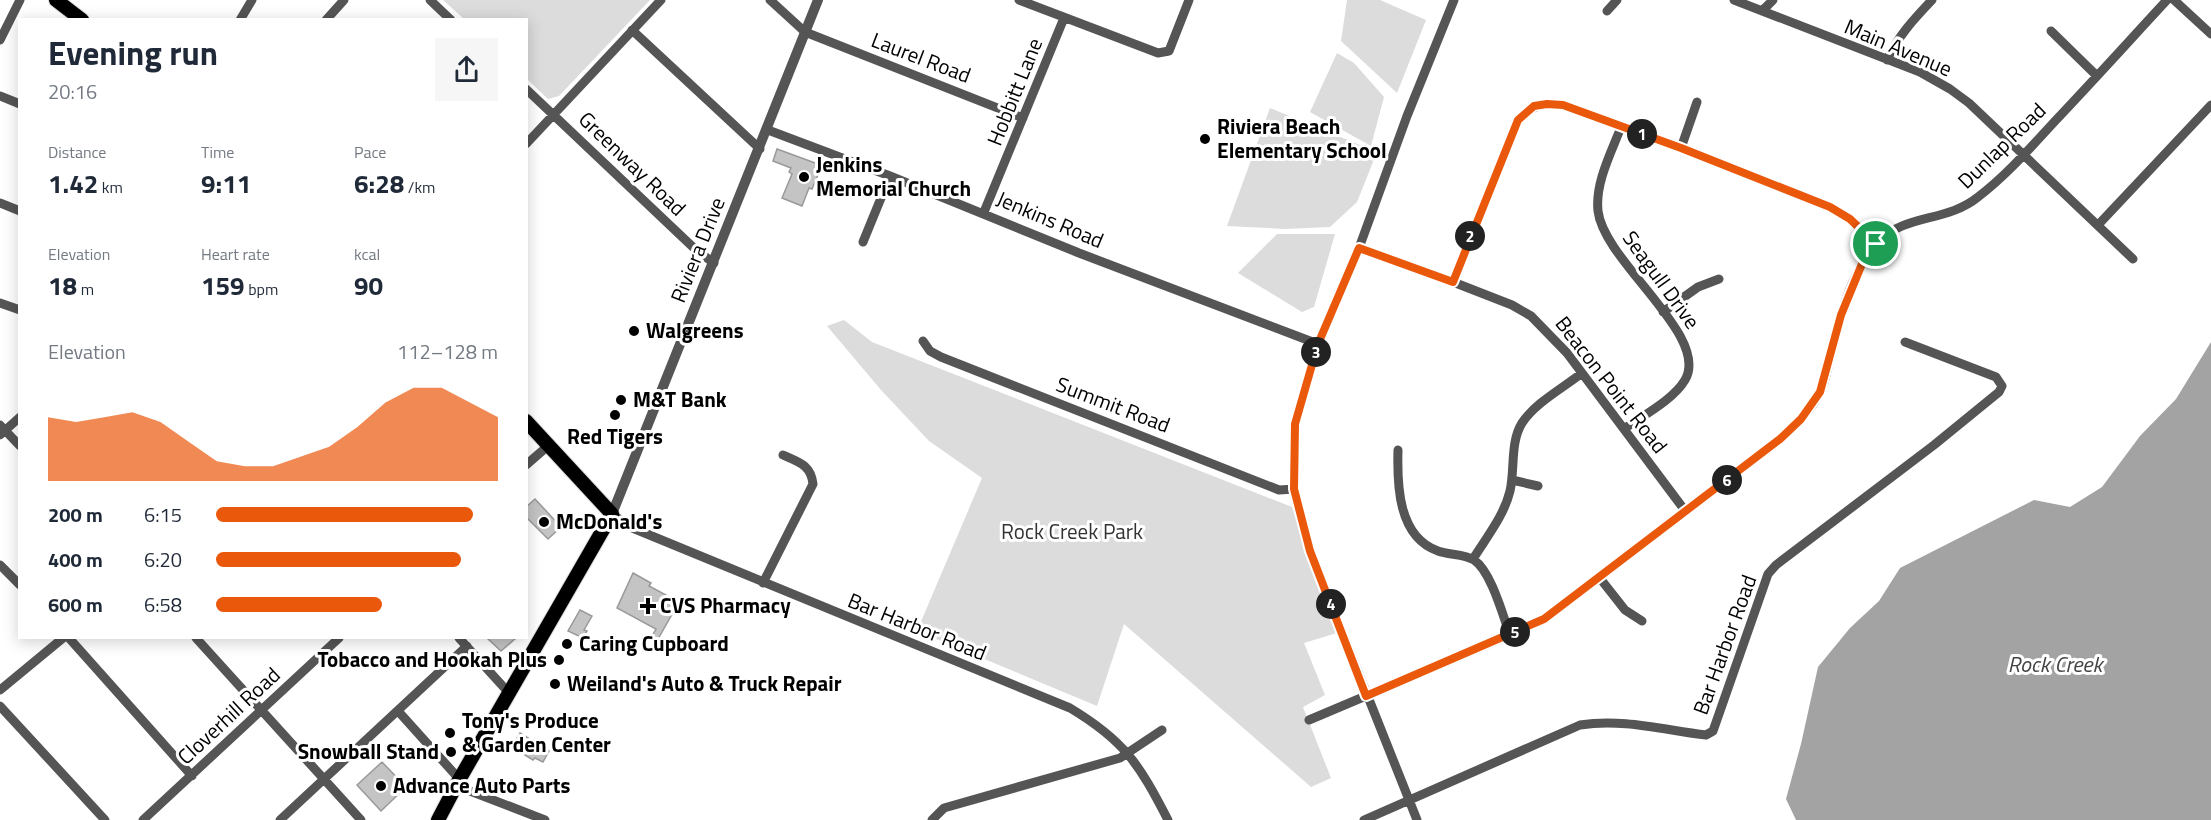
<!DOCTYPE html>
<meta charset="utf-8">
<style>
body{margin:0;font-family:"Titillium Web",sans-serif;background:#f6f6f7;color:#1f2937;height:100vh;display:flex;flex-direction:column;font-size:22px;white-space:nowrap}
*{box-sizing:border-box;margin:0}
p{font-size:20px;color:#747a83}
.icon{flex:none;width:33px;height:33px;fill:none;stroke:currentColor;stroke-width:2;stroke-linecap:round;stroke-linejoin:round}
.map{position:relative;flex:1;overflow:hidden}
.panel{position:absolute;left:18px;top:18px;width:510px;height:621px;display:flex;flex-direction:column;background:#fff;border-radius:0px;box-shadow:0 3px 15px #0003}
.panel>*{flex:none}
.pin{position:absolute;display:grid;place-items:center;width:51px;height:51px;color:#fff;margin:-26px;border:3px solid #fff;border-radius:50%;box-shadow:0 2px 6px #0007}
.km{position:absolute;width:30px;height:30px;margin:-15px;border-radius:50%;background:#222;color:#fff;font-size:16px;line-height:30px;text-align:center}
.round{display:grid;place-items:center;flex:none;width:63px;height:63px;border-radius:0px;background:#f6f6f7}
.head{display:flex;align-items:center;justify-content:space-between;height:102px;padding:0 30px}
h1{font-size:33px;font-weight:700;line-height:45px}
.metrics{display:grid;grid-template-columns:repeat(3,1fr);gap:9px;height:102px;padding:6px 30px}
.metrics div{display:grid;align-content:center}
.metrics b{font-size:26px;font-weight:700}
.metrics small{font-size:16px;font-weight:400}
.metrics p{font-size:16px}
.chart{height:168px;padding:12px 30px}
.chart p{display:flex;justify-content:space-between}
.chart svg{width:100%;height:108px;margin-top:6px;fill:#ea580c;opacity:.7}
ul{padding:0 30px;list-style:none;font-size:20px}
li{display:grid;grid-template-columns:96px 72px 1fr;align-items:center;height:45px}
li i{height:15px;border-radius:8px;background:#ea580c}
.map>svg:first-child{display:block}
.green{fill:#dcdcdc}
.water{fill:#a3a3a3}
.building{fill:#c4c4c4;stroke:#999;stroke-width:1.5}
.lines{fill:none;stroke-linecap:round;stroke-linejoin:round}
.primary-casing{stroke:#dbdbdb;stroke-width:16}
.minor{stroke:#555;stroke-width:9}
.tertiary{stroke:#555;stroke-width:10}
.primary{stroke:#000;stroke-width:14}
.route-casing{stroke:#fff;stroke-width:12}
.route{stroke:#ea580c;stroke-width:8}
.poi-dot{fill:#000;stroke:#fff;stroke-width:2}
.labels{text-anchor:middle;stroke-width:6;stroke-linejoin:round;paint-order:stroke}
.street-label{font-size:21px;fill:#000;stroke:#fff}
.poi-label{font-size:21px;font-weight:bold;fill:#000;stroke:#fff;text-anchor:start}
.park-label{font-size:21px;fill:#333;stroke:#fff}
.water-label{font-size:22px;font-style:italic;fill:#444;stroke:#fff}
</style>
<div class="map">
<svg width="2211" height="820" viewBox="0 0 2211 820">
<rect width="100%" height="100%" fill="#fff"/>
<path class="green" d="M443,0H650L559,96L548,99L527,79L526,20L464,19Z
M1347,0H1380L1426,20L1397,93L1341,41Z
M1337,53L1354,63L1384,97L1371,146L1310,112Z
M1270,108L1377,152L1357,202L1330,227L1285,229L1227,226Z
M1277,234H1335L1314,307L1302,312L1238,273Z
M844,320L872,342L1292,507L1340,632L1304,643L1325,695L1303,707L1331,778L1311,787L1124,624L1097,706L917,631L982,478L929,441L881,390L827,326Z"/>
<path class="water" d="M2211,342V820H1796L1786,799L1801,744L1818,667L1850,628L1879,601L1900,568L2034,500L2070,507L2102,487L2140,436L2176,399Z"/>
<path class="building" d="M777,149L818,164L817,169L820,170L812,189L809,188L802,206L782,198L792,174L789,172L791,168L773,161Z
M535,499L561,527L548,539L526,517V507Z
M633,573L651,583L649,586L679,602L658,639L652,636L656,629L617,608Z
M580,610L592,616L584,630L587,631L583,638L568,631Z
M487,638H516L501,651Z
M520,733L549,751L543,762L535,758L533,760L512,747Z
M382,762L406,787L381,811L357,785Z"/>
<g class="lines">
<g class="primary-casing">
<path id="primary" d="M56,0L82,20
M438,820L459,780L612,514L526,421"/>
</g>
<path class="minor" d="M430,0L451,20
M770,0L805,32L1023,118
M1019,0L1158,53L1169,51L1189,0
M1734,0L1920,72L1950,89L1969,103L2133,259
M2174,0L2211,34
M1607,11L1617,0
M1762,11L1773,0
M240,20L252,0
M326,20L344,0
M632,30L760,149
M2051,31L2097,76
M0,40L20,0
M1887,60C1898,36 1914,19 1932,0
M526,89L696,250L714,263
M0,96L20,104
M1621,127C1611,153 1595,183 1598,211C1604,262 1711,336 1685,380C1673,400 1644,415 1624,429
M768,130L890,176L1079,253L1318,344
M526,144L661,0
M1681,148L1697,102
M0,203L20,211
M984,212L1064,18
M2098,225L2211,105
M863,242L890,176
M1359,248L1453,282L1512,305L1531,316L1567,353L1686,512
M1453,282L1518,120C1532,105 1543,104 1563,105L1681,148L1830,207L1850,219L1876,244
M0,303L20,310
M1663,312L1698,287L1719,279
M923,341L930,351L941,357L1279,490L1295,489
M0,425L20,446
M0,435L20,417
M1398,450C1397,485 1398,537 1438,551C1449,555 1464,554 1474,560C1491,571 1503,616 1510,635
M526,465L549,445
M1512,480L1538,486
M612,514L630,527L1070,708C1125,741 1139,764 1168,820
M1473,559C1486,538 1504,516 1510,491C1515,469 1510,442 1522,423C1535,403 1563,388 1582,373
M0,565L20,585
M1599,577L1625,610L1642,621
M763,583L813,484C811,465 799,462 783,455
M69,638L192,776
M196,638L361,820
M459,638L509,693
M0,690L63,638
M0,706L105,820
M398,711L470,791L545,820
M1309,720L1510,635L1543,619L1780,439C1796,425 1812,410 1821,391C1828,374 1830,355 1834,338C1842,308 1856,265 1877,243C1905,213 1946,223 1978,197C2007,175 2031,147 2056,120C2093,81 2130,40 2167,0
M143,820L339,638
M280,820L467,646
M932,820L944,808L1120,758L1162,730
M1364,820L1580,725C1622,718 1664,730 1706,735L1713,731L1768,574L1776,565L1934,445L1999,392L2002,386L1996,377L1905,342
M1417,820L1310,551L1295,489V424L1318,344L1359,248L1407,116L1454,0"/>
<path class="tertiary" d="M612,514L818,0"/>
<use href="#primary" class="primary"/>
</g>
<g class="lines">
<g class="route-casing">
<path id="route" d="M1547,104L1563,105L1681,148L1830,207L1850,219L1876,244L1864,259L1841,315L1820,392L1801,419L1780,439L1544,619L1366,696L1310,551L1294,489L1295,424L1318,344L1359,248L1453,282L1518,120L1534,106Z"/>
</g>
<use href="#route" class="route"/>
</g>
<g class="poi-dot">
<circle cx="1205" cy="139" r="6"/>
<circle cx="804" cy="177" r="6"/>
<circle cx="634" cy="331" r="6"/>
<circle cx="621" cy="400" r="6"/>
<circle cx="615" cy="415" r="6"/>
<circle cx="544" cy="522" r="6"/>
<path d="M645 597h6v6h6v6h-6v6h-6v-6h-6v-6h6z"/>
<circle cx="567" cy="644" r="6"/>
<circle cx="559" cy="660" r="6"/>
<circle cx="555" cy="684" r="6"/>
<circle cx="450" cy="733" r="6"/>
<circle cx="451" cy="752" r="6"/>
<circle cx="381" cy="786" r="6"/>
</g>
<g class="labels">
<g class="street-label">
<text transform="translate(1898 48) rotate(23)" y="7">Main Avenue</text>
<text transform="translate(921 58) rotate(21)" y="7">Laurel Road</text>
<text transform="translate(1015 92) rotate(-68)" y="7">Hobbitt Lane</text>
<text transform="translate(2002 146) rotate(-44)" y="7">Dunlap Road</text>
<text transform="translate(632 164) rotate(44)" y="7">Greenway Road</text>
<text transform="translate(1050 220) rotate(23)" y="7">Jenkins Road</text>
<text transform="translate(698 250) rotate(-68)" y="7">Riviera Drive</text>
<text transform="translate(1661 280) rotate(54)" y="7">Seagull Drive</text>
<text transform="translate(1611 385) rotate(52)" y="7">Beacon Point Road</text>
<text transform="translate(1113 405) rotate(21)" y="7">Summit Road</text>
<text transform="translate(917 627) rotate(22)" y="7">Bar Harbor Road</text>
<text transform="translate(1725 645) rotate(-70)" y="7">Bar Harbor Road</text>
<text transform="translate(229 716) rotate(-43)" y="7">Cloverhill Road</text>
</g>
<g class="poi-label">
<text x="1217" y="134">Riviera Beach<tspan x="1217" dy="24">Elementary School</tspan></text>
<text x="816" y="172">Jenkins<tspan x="816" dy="24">Memorial Church</tspan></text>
<text x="646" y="338">Walgreens</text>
<text x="633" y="407">M&amp;T Bank</text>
<text x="615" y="444" text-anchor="middle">Red Tigers</text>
<text x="556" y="529">McDonald's</text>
<text x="660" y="613">CVS Pharmacy</text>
<text x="579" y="651">Caring Cupboard</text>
<text x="547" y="667" text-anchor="end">Tobacco and Hookah Plus</text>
<text x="567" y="691">Weiland's Auto &amp; Truck Repair</text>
<text x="462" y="728">Tony's Produce<tspan x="462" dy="24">&amp; Garden Center</tspan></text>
<text x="439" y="759" text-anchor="end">Snowball Stand</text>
<text x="393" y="793">Advance Auto Parts</text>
</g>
<g class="park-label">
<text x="1072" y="539">Rock Creek Park</text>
</g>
<g class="water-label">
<text x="2055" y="672">Rock Creek</text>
</g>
</g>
</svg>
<div class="pin" style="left:1876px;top:244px;background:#1e9e55"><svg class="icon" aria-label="arrive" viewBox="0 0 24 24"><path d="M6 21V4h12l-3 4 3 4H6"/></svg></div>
<b class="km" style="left:1642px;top:134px">1</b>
<b class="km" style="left:1470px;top:236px">2</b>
<b class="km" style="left:1316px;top:352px">3</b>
<b class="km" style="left:1331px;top:604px">4</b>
<b class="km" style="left:1515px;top:632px">5</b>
<b class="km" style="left:1727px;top:480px">6</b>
<section class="panel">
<div class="head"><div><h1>Evening run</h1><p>20:16</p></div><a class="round"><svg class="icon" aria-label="share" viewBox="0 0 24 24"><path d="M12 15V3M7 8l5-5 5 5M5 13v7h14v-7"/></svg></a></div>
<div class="metrics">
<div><p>Distance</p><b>1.42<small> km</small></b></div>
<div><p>Time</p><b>9:11</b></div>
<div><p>Pace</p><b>6:28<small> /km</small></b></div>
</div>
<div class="metrics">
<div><p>Elevation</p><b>18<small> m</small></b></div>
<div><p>Heart rate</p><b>159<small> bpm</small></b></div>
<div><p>kcal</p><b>90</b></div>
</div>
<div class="chart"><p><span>Elevation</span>112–128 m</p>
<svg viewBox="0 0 160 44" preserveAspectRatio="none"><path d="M0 44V18L10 20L20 18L30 16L40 20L50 28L60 36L70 38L80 38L90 34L100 30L110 22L120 12L130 6L140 6L150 12L160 18V44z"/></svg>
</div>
<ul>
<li><b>200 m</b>6:15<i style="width:91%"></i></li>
<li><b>400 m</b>6:20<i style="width:87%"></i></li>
<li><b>600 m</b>6:58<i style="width:59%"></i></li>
</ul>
</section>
</div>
